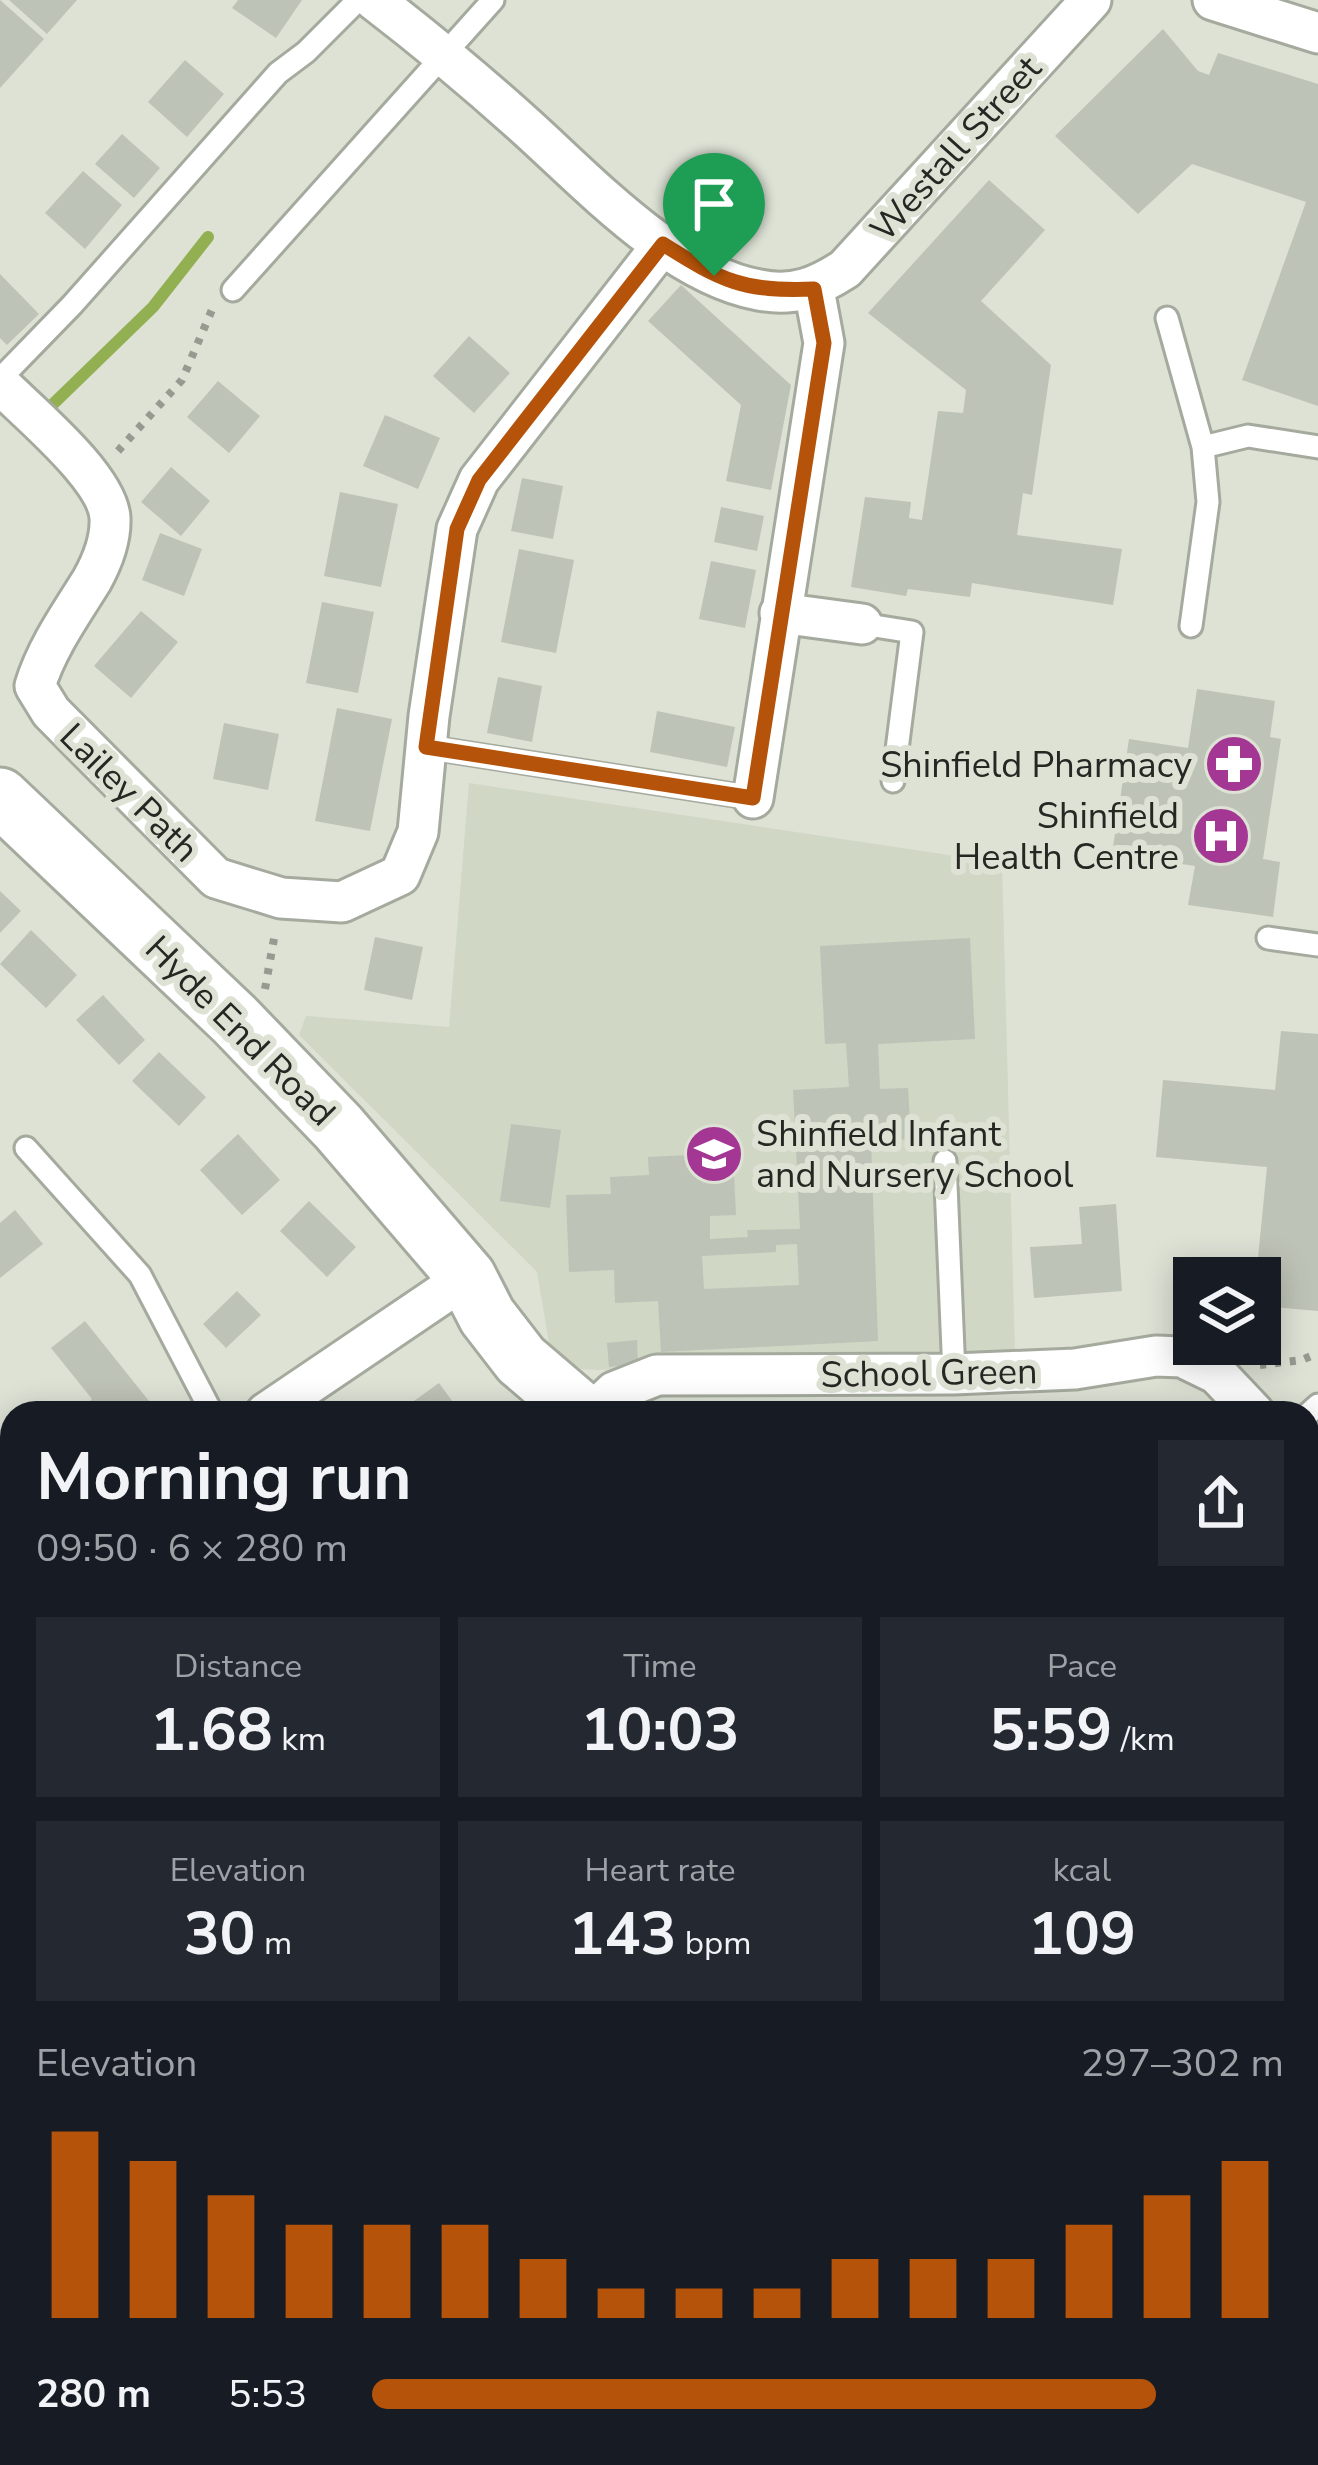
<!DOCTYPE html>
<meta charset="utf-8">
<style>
body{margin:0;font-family:"Nunito Sans",sans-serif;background:#242831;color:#f1f3f6;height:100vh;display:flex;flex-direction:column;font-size:45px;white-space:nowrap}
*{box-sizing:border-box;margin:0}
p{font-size:39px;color:#9ea1a6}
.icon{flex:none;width:66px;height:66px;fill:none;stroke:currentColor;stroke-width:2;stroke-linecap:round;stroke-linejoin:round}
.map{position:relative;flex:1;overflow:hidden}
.details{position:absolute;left:0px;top:1401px;width:1320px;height:1065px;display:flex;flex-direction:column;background:#171b24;border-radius:36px 36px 0 0;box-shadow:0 6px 30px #0003}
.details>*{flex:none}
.controls{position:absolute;left:1173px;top:1257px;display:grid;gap:24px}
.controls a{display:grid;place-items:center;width:108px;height:108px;border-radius:0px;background:#171b24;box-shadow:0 6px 30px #0003;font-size:60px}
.pin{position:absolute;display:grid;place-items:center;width:102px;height:102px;color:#fff;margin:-123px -51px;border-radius:50% 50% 50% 0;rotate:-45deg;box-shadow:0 0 12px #0007}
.pin .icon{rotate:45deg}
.round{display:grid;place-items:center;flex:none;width:126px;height:126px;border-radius:0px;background:#242831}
.overview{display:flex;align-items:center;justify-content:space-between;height:204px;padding:0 36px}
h1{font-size:66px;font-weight:700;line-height:90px}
.metrics{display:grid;grid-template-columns:repeat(3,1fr);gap:18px;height:204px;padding:12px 36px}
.metrics div{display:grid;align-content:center;border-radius:0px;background:#242831;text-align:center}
.metrics b{font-size:60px;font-weight:700}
.metrics small{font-size:33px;font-weight:400}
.metrics p{font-size:33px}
.chart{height:336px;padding:24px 36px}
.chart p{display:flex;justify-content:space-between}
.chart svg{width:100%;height:216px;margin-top:12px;stroke:#b45309;stroke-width:6}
ul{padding:0 36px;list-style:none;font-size:39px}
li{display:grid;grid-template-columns:192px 144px 1fr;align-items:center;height:90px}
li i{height:30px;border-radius:15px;background:#b45309}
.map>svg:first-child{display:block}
.built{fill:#d0d7c4}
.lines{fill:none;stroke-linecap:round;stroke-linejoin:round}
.stream{stroke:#92b051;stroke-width:12}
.building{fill:#bec3b7;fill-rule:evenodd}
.service-casing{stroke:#a5aa9e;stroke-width:27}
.minor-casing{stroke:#a5aa9e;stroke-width:45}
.secondary-casing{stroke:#a5aa9e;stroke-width:63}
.path{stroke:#969a90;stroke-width:8;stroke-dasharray:6 9;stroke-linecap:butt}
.service{stroke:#fff;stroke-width:21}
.minor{stroke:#fff;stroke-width:39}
.secondary{stroke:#fff;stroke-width:57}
.route-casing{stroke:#fff;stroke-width:24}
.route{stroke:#b45309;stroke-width:15}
.labels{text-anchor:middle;stroke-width:12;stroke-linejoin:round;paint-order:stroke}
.street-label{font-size:36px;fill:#262723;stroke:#dde2d5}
.poi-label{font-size:36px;fill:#262723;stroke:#dde2d5;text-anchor:end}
</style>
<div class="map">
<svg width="1318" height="2465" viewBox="0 0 1318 2465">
<rect width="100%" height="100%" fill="#dde2d5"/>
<path class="built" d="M469,783L1002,863L1015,1354L598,1370L581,1369L550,1349L537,1272L299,1035L306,1016L449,1027Z"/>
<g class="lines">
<path class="stream" d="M50,407L153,307L208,237"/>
</g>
<path class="building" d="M0,0L44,39L0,88Z
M9,0H77L47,34Z
M238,0H302L276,38L232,8Z
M1163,29L1198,71L1209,75L1218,53L1318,84V406L1242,380L1306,202L1192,164L1138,214L1055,136Z
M185,60L224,94L187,137L148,102Z
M122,134L160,168L134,198L95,164Z
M83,171L122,205L85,249L45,213Z
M989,180L1045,230L981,301L1051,365L1032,495L1023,493L1017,535L1122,549L1113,605L972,583L970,597L908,589L906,596L851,587L865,497L911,502L909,518L922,520L938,411L963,413L966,390L868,313Z
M0,274L39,314L7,345L0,338Z
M681,285L791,385L771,490L726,481L741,405L648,321Z
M469,336L510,373L474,413L433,376Z
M218,381L260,416L229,453L187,417Z
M385,415L440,438L418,489L363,466Z
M171,467L210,501L181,536L141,502Z
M522,478L563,486L553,539L511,531Z
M340,492L398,504L381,587L324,576Z
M721,507L764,516L757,551L714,542Z
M160,533L202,549L184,596L142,580Z
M519,549L574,560L556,653L501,642Z
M711,561L756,570L745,628L699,619Z
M322,602L374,612L358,693L306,683Z
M141,611L178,642L131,698L94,666Z
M498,677L542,686L532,742L487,733Z
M1197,689L1275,701L1270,737L1281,739L1263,859L1280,862L1273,917L1188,905L1195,866L1112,854L1129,739L1188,748Z
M337,708L392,719L370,831L315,821Z
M657,711L735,727L727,767L650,752Z
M224,723L279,734L268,790L213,779Z
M0,891L21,911L0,933Z
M31,930L77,975L46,1008L0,964Z
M375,937L423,947L412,1000L364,990Z
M970,938L975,1039L878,1044L880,1089L908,1088L911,1139L871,1142L878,1341L661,1352L658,1301L615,1303L614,1270L569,1272L566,1195L611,1194L610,1177L649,1175L648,1157L733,1153L736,1215L710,1216V1239L748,1237L747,1230L800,1229L793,1090L849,1087L846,1043L825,1044L820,946ZM797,1244L799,1285L704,1289L702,1256L776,1252V1245Z
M103,995L145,1040L119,1065L76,1020Z
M1281,1031L1318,1034V1311L1260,1306V1278H1256L1267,1167L1156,1157L1163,1080L1275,1090Z
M159,1052L206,1097L179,1126L132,1081Z
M511,1124L561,1130L550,1208L500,1201Z
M238,1134L280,1180L242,1215L200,1170Z
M309,1201L356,1247L327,1277L280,1231Z
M1116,1204L1122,1291L1034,1298L1030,1247L1082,1244L1079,1207Z
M15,1210L43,1244L0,1278V1223Z
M237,1291L261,1315L226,1348L203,1324Z
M85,1321L153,1406L144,1413H76L92,1399L51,1348Z
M637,1340L638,1364L609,1367L607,1343Z
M439,1383L461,1413H397Z
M1308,1525L1318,1528L1315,1760L1318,1764V1897L1308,1886Z
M12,1674V1722L0,1704V1683Z
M1318,2102V2167L1308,2159V2114Z
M1318,2172V2264L1308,2257V2219L1311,2216L1308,2212V2183Z
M12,2187V2237L0,2251V2201Z
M284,2454H324L337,2465H275Z
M836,2454H871L884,2465H827Z
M1096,2454H1147L1157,2465H1095L1090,2460Z"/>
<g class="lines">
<g class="service-casing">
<path id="service" d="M233,290L493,0
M1167,318L1203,447L1208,502L1191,626
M0,379L72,305L278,73L306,52L358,0
M1203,447L1248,436L1318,447
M862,624L912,632L893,781
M426,747L753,798
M1268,938L1318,945
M26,1148L140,1275L212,1413
M945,1161L954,1374
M1308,1414L1318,1405
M0,1895L12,1882
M0,2097L12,2107
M1308,2319L1318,2308"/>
</g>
<g class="minor-casing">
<path id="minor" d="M374,0C425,39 474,80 522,123C587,181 671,274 759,290C794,297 817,287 845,269L1091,0
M1213,0L1318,33
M0,384C29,413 108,478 110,518C111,540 102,562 92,580C71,614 47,647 35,686L51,712L216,878L281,898L342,902L400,875L418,832L429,716L457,529L479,480L663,244
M780,613L862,624
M753,798L824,343L814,289
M266,1413L467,1277
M592,1413L614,1392L657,1375L954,1374L1075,1369L1156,1356L1182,1357L1217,1374L1254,1413
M0,1580L12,1576
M415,2454L426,2465
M704,2465L714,2454"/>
</g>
<g class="secondary-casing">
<path id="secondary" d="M0,797L235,1020L338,1127L467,1277L487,1316L521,1360L583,1413
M1308,1987L1318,1994"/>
</g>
<path class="path" d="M118,451L182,380L214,305
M265,989L275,933
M1260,1365L1302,1360L1318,1353"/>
<use href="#service" class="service"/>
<use href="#minor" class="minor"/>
<use href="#secondary" class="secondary"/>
</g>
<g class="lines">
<g class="route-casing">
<path id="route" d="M663,244C722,281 743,292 814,289L824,343L753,798L426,747L457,529L479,480Z"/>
</g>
<use href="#route" class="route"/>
</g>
<defs>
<g id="pharmacy-disc" transform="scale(3)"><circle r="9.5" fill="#a43694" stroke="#dde2d5"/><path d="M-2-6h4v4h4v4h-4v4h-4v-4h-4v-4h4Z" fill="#fff"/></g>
<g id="hospital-disc" transform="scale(3)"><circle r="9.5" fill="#a43694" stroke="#dde2d5"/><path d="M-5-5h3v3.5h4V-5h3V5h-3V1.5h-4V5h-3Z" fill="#fff"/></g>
<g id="school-disc" transform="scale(3)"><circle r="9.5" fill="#a43694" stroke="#dde2d5"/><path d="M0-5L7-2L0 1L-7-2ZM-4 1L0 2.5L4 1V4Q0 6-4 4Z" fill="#fff"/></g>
</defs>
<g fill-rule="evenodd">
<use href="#pharmacy-disc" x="1234" y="764"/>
<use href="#hospital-disc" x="1221" y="836"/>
<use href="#school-disc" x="714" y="1154"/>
</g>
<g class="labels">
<g class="street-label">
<text transform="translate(955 148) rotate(-48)" y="13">Westall Street</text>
<text transform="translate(130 792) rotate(45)" y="13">Lailey Path</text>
<text transform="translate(241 1030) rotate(45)" y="13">Hyde End Road</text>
<text transform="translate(929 1372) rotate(-1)" y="13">School Green</text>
</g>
<g class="poi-label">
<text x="1192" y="777">Shinfield Pharmacy</text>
<text x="1179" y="828">Shinfield<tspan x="1179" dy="41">Health Centre</tspan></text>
<text x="756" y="1146" text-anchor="start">Shinfield Infant<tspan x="756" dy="41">and Nursery School</tspan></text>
</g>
</g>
</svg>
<div class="controls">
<a><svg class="icon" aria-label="layers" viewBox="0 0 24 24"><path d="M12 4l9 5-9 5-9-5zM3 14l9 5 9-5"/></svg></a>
</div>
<div class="pin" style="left:714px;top:276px;background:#1e9e55"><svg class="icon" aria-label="arrive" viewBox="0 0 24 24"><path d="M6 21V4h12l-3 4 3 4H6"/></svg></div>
<section class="details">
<div class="overview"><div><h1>Morning run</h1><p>09:50 · 6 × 280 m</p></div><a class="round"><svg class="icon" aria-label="share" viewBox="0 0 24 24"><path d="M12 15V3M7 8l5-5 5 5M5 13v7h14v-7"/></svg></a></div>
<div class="metrics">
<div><p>Distance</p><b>1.68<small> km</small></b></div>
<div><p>Time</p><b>10:03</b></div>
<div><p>Pace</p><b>5:59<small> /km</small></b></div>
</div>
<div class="metrics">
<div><p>Elevation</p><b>30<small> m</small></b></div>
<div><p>Heart rate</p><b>143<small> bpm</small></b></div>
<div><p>kcal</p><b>109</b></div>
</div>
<div class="chart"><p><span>Elevation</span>297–302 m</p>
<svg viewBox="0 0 160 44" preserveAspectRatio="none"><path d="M5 44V6M15 44V12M25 44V19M35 44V25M45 44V25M55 44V25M65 44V32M75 44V38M85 44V38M95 44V38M105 44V32M115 44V32M125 44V32M135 44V25M145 44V19M155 44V12"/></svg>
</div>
<ul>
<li><b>280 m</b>5:53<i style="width:86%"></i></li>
</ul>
</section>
</div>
